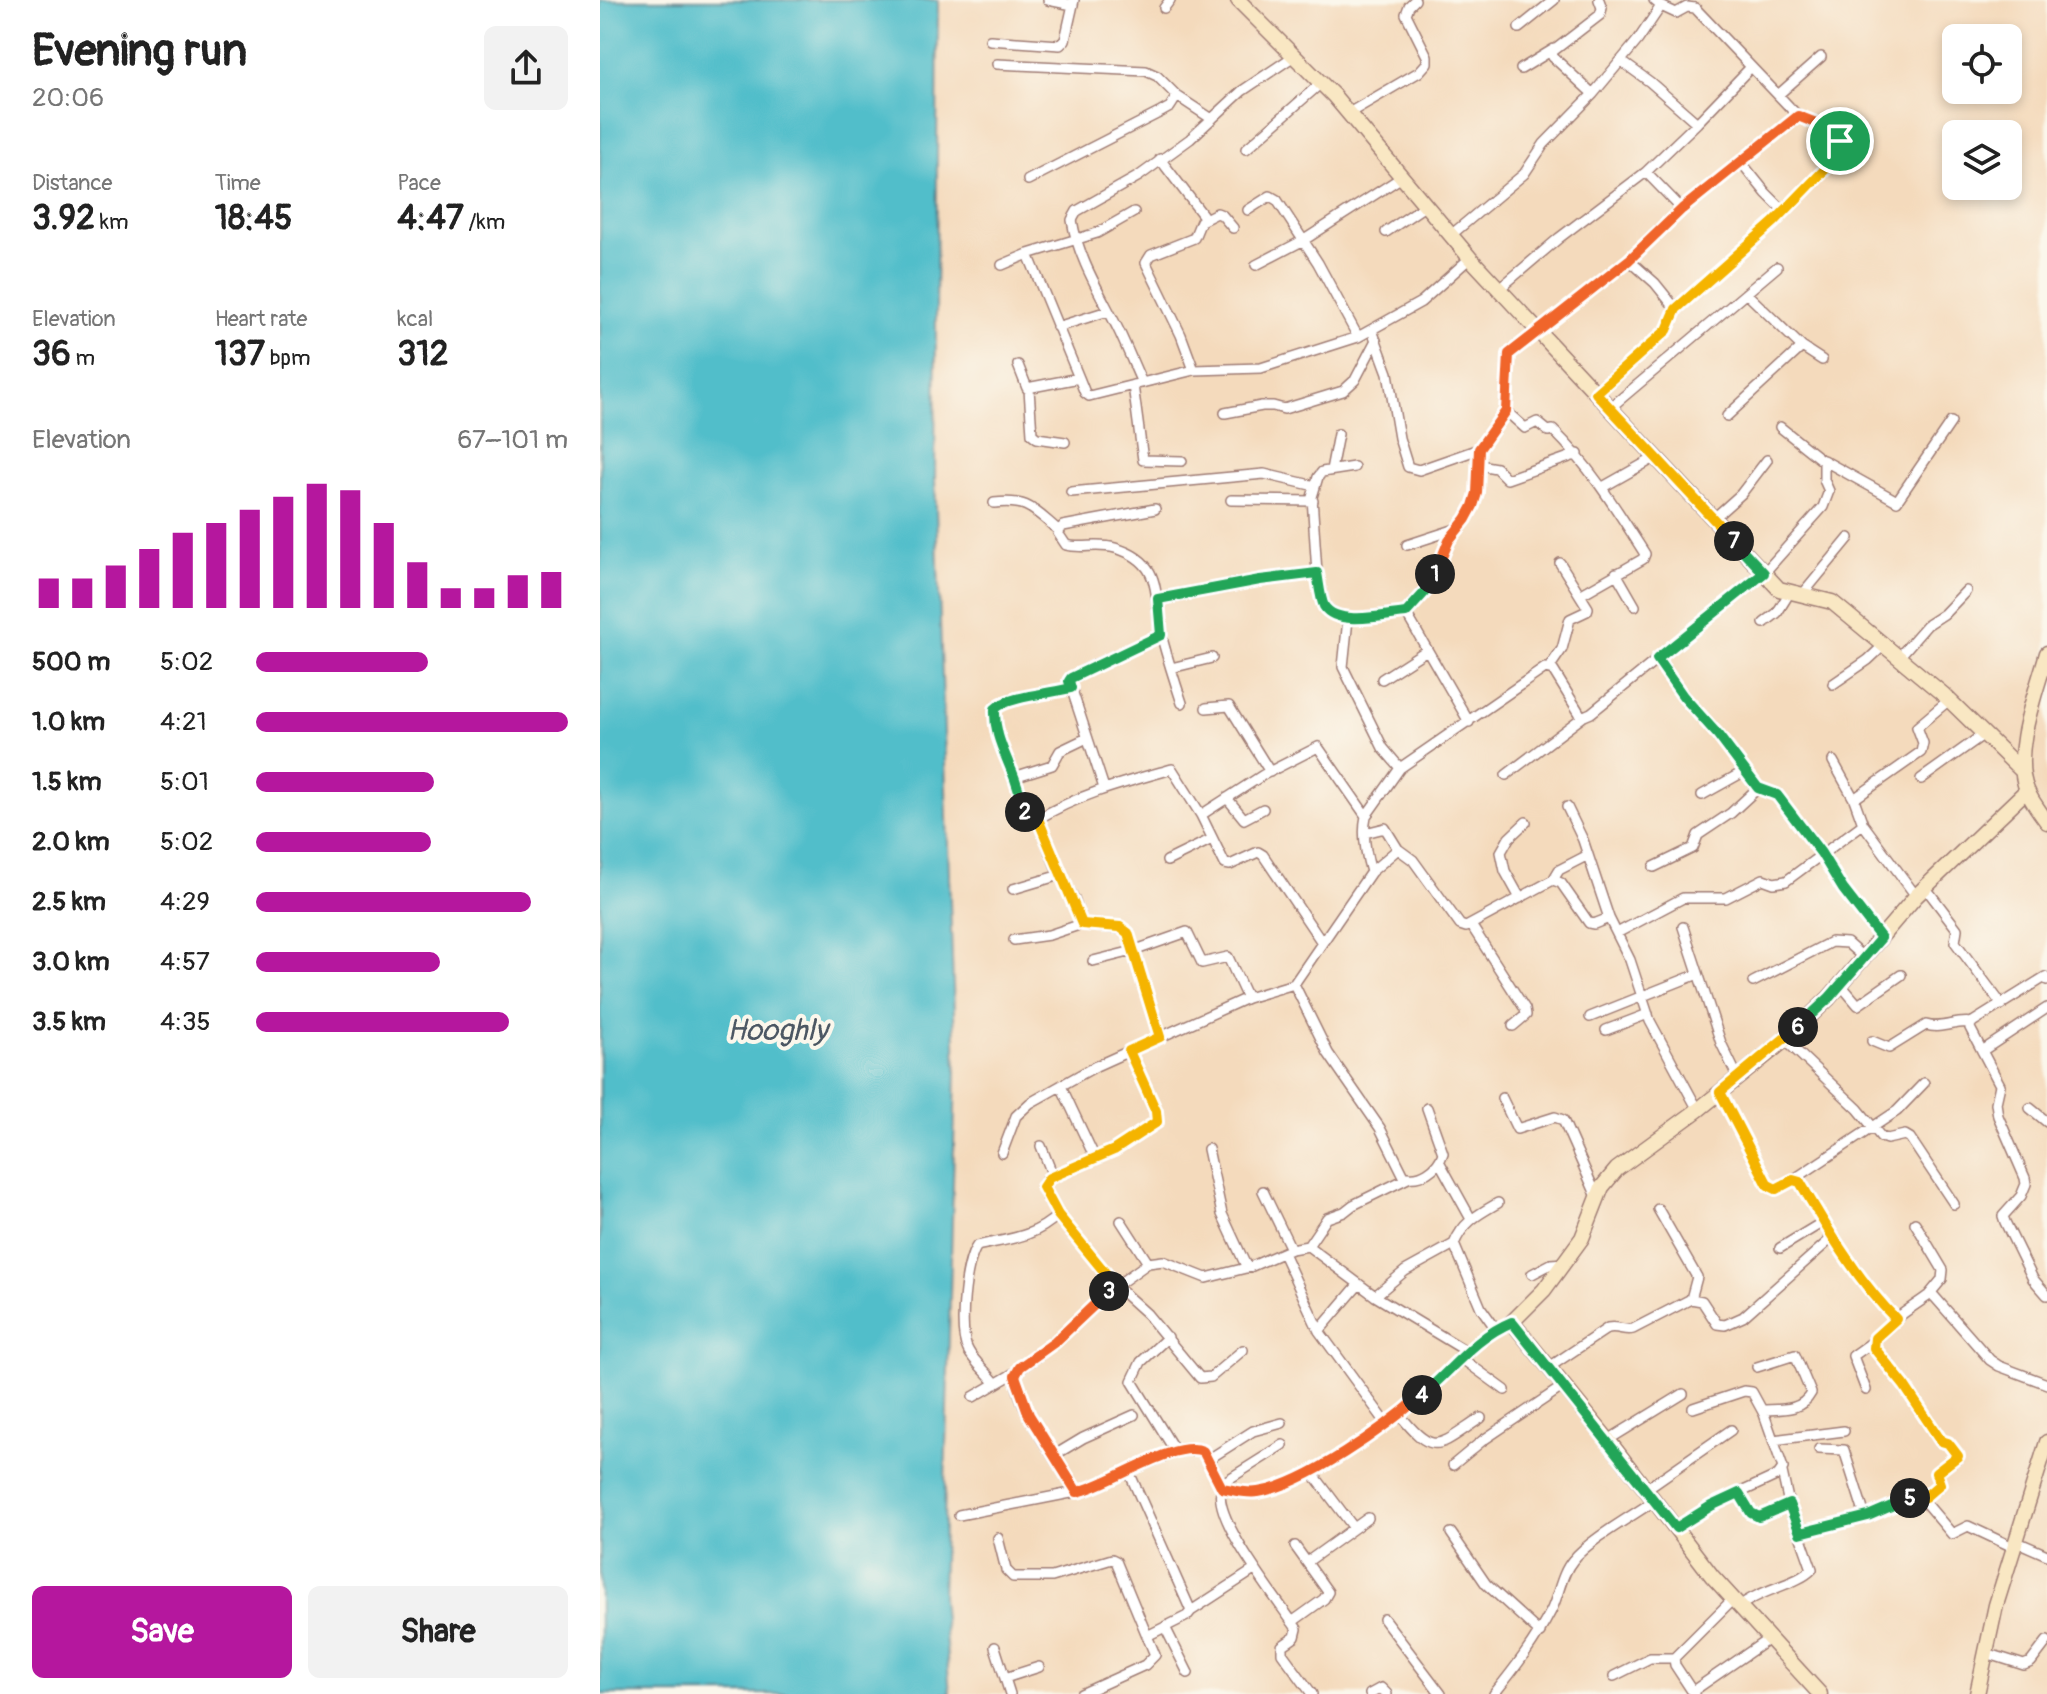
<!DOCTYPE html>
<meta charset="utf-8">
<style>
body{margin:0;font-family:Pangolin,sans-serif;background:#f2f2f2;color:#222;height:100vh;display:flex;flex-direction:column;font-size:30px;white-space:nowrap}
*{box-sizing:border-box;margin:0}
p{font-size:26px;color:#767676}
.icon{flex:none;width:44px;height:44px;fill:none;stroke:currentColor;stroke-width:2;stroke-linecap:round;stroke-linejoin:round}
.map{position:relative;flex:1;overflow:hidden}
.details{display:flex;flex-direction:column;background:#fff;width:600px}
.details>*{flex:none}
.buttons{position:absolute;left:1342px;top:24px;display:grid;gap:16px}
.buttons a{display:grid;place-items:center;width:80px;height:80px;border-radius:12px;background:#fff;box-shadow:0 4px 12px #0003;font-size:40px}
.pin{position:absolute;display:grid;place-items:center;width:68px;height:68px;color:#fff;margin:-34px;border:4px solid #fff;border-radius:50%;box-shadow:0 2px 8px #0007}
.km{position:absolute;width:40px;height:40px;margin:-20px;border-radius:50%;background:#222;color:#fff;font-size:22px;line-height:40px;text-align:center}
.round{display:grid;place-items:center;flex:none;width:84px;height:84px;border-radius:12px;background:#f2f2f2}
.summary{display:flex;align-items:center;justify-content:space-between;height:136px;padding:0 32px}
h1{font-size:44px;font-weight:700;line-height:60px}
.figures{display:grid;grid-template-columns:repeat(3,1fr);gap:12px;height:136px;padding:8px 32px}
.figures div{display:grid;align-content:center}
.figures b{font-size:34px;font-weight:700}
.figures small{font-size:22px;font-weight:400}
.figures p{font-size:22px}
.chart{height:224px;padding:16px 32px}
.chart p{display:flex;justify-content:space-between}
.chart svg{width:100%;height:144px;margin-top:8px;stroke:#b5179e;stroke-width:6}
.cta{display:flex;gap:16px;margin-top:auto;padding:16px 32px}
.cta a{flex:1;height:92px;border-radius:12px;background:#b5179e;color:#fff;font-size:32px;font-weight:700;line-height:92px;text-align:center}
.cta a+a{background:#f2f2f2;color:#222}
ul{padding:0 32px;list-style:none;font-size:26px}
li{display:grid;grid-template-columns:128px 96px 1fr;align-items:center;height:60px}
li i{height:20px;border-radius:10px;background:#b5179e}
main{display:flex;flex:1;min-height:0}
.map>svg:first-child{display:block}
.water{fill:#51beca;stroke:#4e6e7a;stroke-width:2}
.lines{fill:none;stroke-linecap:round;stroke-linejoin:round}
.street-casing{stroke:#9f7c74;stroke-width:12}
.secondary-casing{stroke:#9f7c74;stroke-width:17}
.street{stroke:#fff;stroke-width:9}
.secondary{stroke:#f9e7c3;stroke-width:14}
.split-1-casing{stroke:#fff;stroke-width:16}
.split-2-casing{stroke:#fff;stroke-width:16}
.split-3-casing{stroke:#fff;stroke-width:16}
.split-4-casing{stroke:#fff;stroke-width:16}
.split-5-casing{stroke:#fff;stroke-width:16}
.split-6-casing{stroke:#fff;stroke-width:16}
.split-7-casing{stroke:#fff;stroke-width:16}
.split-8-casing{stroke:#fff;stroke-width:16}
.split-1{stroke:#f0652b;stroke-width:10}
.split-2{stroke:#22a559;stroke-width:10}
.split-3{stroke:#f5b400;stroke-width:10}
.split-4{stroke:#f0652b;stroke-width:10}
.split-5{stroke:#22a559;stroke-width:10}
.split-6{stroke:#f5b400;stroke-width:10}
.split-7{stroke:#22a559;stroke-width:10}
.split-8{stroke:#f5b400;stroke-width:10}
.labels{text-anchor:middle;stroke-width:8;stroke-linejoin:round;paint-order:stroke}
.water-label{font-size:30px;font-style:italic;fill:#4c5763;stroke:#fbf7ec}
</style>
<main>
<section class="details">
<div class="summary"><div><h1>Evening run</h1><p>20:06</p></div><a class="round"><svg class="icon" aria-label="share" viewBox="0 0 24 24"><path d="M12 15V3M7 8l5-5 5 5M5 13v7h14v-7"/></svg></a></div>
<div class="figures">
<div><p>Distance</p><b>3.92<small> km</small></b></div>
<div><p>Time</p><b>18:45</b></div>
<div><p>Pace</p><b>4:47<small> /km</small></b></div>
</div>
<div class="figures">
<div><p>Elevation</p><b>36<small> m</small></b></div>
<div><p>Heart rate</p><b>137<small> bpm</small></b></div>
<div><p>kcal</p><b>312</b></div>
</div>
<div class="chart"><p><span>Elevation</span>67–101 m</p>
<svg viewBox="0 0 160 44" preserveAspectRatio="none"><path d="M5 44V35M15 44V35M25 44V31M35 44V26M45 44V21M55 44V18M65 44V14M75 44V10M85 44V6M95 44V8M105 44V18M115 44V30M125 44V38M135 44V38M145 44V34M155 44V33"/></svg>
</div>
<ul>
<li><b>500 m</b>5:02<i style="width:55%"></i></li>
<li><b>1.0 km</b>4:21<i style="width:100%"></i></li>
<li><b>1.5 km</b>5:01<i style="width:57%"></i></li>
<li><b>2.0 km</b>5:02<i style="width:56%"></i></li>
<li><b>2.5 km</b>4:29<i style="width:88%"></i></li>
<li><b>3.0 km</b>4:57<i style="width:59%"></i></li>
<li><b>3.5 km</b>4:35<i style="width:81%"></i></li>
</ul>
<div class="cta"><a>Save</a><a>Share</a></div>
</section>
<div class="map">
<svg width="1447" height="1694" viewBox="0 0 1447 1694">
<rect width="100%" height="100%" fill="#fbf7ec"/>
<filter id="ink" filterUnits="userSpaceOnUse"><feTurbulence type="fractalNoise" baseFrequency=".0125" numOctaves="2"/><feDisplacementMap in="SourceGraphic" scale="16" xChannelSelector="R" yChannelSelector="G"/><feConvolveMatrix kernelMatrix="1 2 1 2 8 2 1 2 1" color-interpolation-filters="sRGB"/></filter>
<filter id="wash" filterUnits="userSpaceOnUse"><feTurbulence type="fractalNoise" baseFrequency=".006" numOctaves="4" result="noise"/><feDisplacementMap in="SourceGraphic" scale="32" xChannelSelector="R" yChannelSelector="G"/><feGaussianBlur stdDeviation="1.8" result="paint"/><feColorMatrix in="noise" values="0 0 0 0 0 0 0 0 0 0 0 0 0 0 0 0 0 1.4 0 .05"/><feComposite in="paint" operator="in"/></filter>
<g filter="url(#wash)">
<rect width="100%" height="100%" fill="#f4dabc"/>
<path class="water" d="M0,0H338L335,480L356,1070L342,1597L350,1694H0Z"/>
</g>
<g filter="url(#ink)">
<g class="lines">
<g class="street-casing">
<path id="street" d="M448,0L473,5
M564,8L570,0
M919,28L954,0
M390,40L460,45L465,40L474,0
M397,64L546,71L557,76L577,96L612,119
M921,69L954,49
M993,94L953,57L952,52L1000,15L1002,8L999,0
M1178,95L1221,57
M749,113L819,72L827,63V56L806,14L809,6L815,0
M1097,123L1151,67
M646,149L721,83
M560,159L605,218
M1141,162L1166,193L1183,210
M1046,172L1082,209
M428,180L561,112L570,107L577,96
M648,210L670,196L677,200L718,263L758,337
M786,232L826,205
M851,235L924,174L944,144L993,94L1038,40L1061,6
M1029,260L1055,283L1076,309
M402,265L428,254
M656,265L704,240L802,177
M899,289L959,238L1046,172L1097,123L1050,82L1021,61
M1146,293L1202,347L1222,360
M457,327L508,311
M772,330L788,373L799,438L808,467L819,470L879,449L906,411L909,354L1029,260L1082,209L1198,116
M418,365L427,388L479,378L485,393L489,396L594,370L661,368L758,337L821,302L870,258
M594,370L581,335L546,263L551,255L594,238L601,221L617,213L622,215L633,228
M479,378L428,254L497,233L534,212
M542,383C534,365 527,348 519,331C502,296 478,259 472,220L477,211L539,176L590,139L642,91L694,56
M533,385L543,460L582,461
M429,389L432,434L437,438L465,442
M996,393L1067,330L1076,309L1174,222L1239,155L1240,141L1221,125L1198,116L1095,8L1087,7L1076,13L1061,6L1054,0
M1010,408L1177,267
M906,411L925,428L937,422L948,431L953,430C991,467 1017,510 1045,554L1043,559L980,595
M625,413L662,406H673L684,409L743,391L755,380L776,340
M1127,416L1202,347
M1223,460L1297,501L1351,422
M879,465L896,468L907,479L978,454
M754,467L722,472L718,477L712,497L717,573L724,606L733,613L748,619L806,613
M731,470L738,434
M1003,487L1056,457
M471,492L664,474L715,486
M631,500L713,501
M394,503C428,499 433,509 458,530
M555,509L463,526L458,533L466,545C482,549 498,543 515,548C567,563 552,599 562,638C568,660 575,682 582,703
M1113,519L1141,494L1167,460
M807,545L856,529
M1016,573L1035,606
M1202,595L1249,538
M558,599L660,580L717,573
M806,613L831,583L849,540L866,519L873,506L877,493L879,449
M806,613L869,722
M748,619L743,667L783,748L800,768
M1164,623L1177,613L1190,592
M1299,657L1327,625L1344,614L1366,591
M1057,659L1083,696L1118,735L1158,788L1177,795L1221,853L1243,889L1281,938
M571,668L612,658
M949,668L962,649L970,619L987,611L988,608L960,563
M782,679L827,650
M1233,684L1268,660L1284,645
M606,708L629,706L670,772
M1233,761L1254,799L1263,824L1316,896
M906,775L984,716
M414,777L452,765L460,751L487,738
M1321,779L1384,734
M504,788L469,681L485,670L561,635
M1102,795L1145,771
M627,798L644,819L663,809
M1254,799L1321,752L1323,743L1317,727L1349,700
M967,807L983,840L1009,918L1030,960L1050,1021L1098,1110
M601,815L663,775L718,747L766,816
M438,819L427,817C422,802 418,787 412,772C405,751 393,733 395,709C406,697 452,693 471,688
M765,833L785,828L798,849
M567,861L612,839
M1054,867L1093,848L1098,835L1131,813L1158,788
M771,872L798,849L813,860L860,925L866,927L953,880L961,883L989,923L994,924L1009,918
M953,880L959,870L988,855
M1325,887L1357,929L1355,942L1402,1005
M413,889L460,875
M920,898L905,871L901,852L909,838L926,822
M482,924L474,899L456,867L438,819C479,794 526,782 572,769L601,815L625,864L630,865L658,852L663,855L721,941
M871,925L925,1009L926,1015L913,1026
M1083,927L1121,1043L1138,1078
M1017,933L1083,898H1126L1163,879L1174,883L1186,881L1263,824
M414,940L449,935L482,924L524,929L528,933L560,1037
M493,961L533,951L587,932L602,963L628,957L647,998L694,984L771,872C766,855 762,834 766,816L800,768L945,668L953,670L980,714L984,716L991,713L1164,573L1223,507L1229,491L1224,480V462L1180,427
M1447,980L1445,977L1371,1023L1370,1028L1400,1085L1396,1103L1398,1116L1425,1178L1426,1184L1421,1196L1403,1216L1405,1222L1433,1279L1447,1295
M1153,982L1231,942L1247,943L1264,958
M694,984L728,1053L780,1128L804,1176C820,1181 838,1169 843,1153L827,1108
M1241,985L1258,1005L1301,975
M990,1017L1098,974
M1006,1030L1048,1014
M1185,1040L1258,1109L1281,1137L1287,1139L1305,1135L1310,1138L1354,1204
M1272,1041L1289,1048L1326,1025C1343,1030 1355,1020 1372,1023
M529,1051L556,1111L557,1122L514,1150L449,1178L444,1183V1191L458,1215L516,1286L547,1314L600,1378L611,1377L643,1350
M1382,1051L1447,1008
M461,1086L495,1158
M1120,1092L1168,1185L1176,1189L1193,1180L1200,1182C1228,1231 1257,1279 1296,1319
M902,1098L917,1129L955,1117L963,1120L998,1199
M1430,1108L1447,1122
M441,1146L453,1176
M608,1149L622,1214L647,1268
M402,1153L416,1116L430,1103L496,1066L647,998
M840,1163L871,1219
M1193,1180L1297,1111L1324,1083
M663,1191L691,1249
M1058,1209L1097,1277L1091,1299
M521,1221L548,1263
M1315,1223L1343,1270L1342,1279L1328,1296
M854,1244L881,1308L896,1329
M708,1246L727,1218L744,1212L753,1205L808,1178
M1180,1248L1223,1222
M683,1253L719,1331L787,1424
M932,1274L951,1264L964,1263
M775,1296L805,1271L854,1244C863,1222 877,1215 898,1203
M719,1331L759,1284
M568,1337L541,1362L532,1381L575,1451
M861,1358L905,1390
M1157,1367L1195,1355L1211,1393C1201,1412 1180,1409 1162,1410
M948,1368L1008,1328C1018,1326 1024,1331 1033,1329L1091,1299L1102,1301L1117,1324L1125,1325L1143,1317L1233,1237
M396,1384C388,1373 374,1362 368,1350C358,1332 365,1262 377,1246C407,1239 434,1238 458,1215
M1266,1390L1253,1356L1274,1341
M373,1397L416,1372
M800,1415C835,1459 839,1445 881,1418
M1008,1440L1083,1394
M1173,1440L1244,1431
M1219,1449L1244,1450L1265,1516L1312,1497H1325
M453,1456L483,1438L534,1415
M609,1459L653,1431L682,1423
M853,1465L882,1441L962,1387
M711,1471L754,1528
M529,1472L591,1611L654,1570
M621,1484L683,1445
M622,1488C634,1490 646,1494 658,1492C705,1486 797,1420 831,1388C857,1363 878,1336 912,1322
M1046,1489L1131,1430
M477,1492C460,1466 412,1402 416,1372L455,1342L516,1286L548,1263L563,1261L606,1278L650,1267L691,1249L708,1246L775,1296L866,1351
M1139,1493L1151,1513L1159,1517L1189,1504
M359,1515L486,1490L575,1451L599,1449L609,1459L622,1488C609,1515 680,1603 697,1629L695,1637L682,1646V1653L712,1694
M1076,1528L1111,1506L1178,1475L1183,1468L1164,1414L1152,1392L1144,1391L1093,1408
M851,1533L886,1584L940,1633
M1200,1533L1265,1516
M398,1538L406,1570L413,1577H452L512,1559L516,1561L555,1655L545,1665L481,1694
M1415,1541L1447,1555
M1413,1547L1368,1526L1352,1534L1324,1501L1326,1495L1339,1486L1336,1473L1356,1459L1358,1455L1348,1443L1341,1441L1304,1385L1274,1348C1274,1330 1314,1306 1328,1296L1333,1295L1390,1360L1399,1366L1447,1384
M707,1562L768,1518
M1140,1606C1161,1589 1199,1584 1212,1569L1189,1504L1182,1472
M784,1619L841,1694
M692,1622L724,1599L728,1592L695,1546
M565,1627L588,1673
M547,1636L587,1616L591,1611
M395,1647L410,1694
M1386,1653L1424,1665L1431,1662L1447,1641
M1014,1676L1050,1658H1074
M405,1678L439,1667
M1093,1691L1170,1638
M770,1694L781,1688L787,1694
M894,1694C915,1668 935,1642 951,1611C959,1595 961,1574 973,1560C989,1540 1032,1516 1054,1501
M1094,1694L1075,1665L1074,1658L1133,1599"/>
</g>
<g class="secondary-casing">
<path id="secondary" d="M638,0L734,96L870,258L1179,589L1232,602L1344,695L1422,771
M1447,653C1437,690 1411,753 1427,790C1431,801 1440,812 1447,822
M1220,1694L1112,1576L1008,1440L912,1322L944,1290L982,1238L1002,1187L1017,1169L1098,1110L1185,1040L1229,998L1316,896L1427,790
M1377,1694L1396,1605L1447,1442"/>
</g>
<use href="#street" class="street"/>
<use href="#secondary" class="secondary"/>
</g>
</g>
<g class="lines" filter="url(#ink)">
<g class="split-1-casing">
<path id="split-1" d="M835,574L849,540L866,519L873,506L877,493L879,449L906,411L909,354L1029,260L1082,209L1198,116L1221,125L1240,141"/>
</g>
<g class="split-2-casing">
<path id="split-2" d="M425,812C420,797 417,781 410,767C402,747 394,731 395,709C405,697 452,693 471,688L469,681L471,678L561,635L558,599L660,580L717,573C719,583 720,598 724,606C737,627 785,615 806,613L825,592L835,574"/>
</g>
<g class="split-3-casing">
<path id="split-3" d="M425,812L429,818L438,819L482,924L520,927L528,933L560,1037L529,1051L556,1111L557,1122L514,1150L449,1178L443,1187L458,1215L516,1286L509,1291"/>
</g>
<g class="split-4-casing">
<path id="split-4" d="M509,1291L455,1342L420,1367L415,1376L429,1415L477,1492C510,1485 574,1439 603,1451L622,1488C634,1490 646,1494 658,1492C705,1485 786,1427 822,1395"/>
</g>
<g class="split-5-casing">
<path id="split-5" d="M822,1395C852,1370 875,1337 912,1322L1076,1528L1111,1506L1139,1493L1151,1513L1159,1517L1189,1504L1200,1533L1268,1516L1310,1498"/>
</g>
<g class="split-6-casing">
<path id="split-6" d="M1198,1027L1120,1092L1168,1185L1176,1189L1193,1180L1200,1182C1228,1230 1257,1280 1296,1319L1275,1338L1274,1348L1304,1385L1341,1441L1348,1443L1358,1456L1336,1473L1340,1484L1325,1497L1319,1495L1310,1498"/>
</g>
<g class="split-7-casing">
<path id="split-7" d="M1134,541L1164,573L1057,659L1083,696L1118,735L1158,788L1177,795L1221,853L1243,889L1281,938L1229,998L1198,1027"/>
</g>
<g class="split-8-casing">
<path id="split-8" d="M1134,541L996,393L1067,330L1076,309L1174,222L1239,155L1240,141"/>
</g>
<use href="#split-1" class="split-1"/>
<use href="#split-2" class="split-2"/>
<use href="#split-3" class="split-3"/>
<use href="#split-4" class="split-4"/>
<use href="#split-5" class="split-5"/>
<use href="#split-6" class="split-6"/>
<use href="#split-7" class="split-7"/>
<use href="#split-8" class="split-8"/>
</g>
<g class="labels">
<g class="water-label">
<text x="177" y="1040">Hooghly</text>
</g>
</g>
</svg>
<div class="buttons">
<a><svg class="icon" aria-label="locate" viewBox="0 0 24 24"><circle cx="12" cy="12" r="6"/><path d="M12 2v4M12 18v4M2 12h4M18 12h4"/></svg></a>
<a><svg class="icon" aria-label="layers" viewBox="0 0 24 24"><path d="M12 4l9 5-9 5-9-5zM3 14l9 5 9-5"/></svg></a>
</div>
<div class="pin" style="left:1240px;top:141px;background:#1e9e55"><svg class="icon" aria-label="arrive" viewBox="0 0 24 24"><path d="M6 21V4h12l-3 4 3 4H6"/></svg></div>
<b class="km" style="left:835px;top:574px">1</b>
<b class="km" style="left:425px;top:812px">2</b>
<b class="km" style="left:509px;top:1291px">3</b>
<b class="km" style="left:822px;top:1395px">4</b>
<b class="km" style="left:1310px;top:1498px">5</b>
<b class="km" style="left:1198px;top:1027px">6</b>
<b class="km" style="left:1134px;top:541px">7</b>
</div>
</main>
